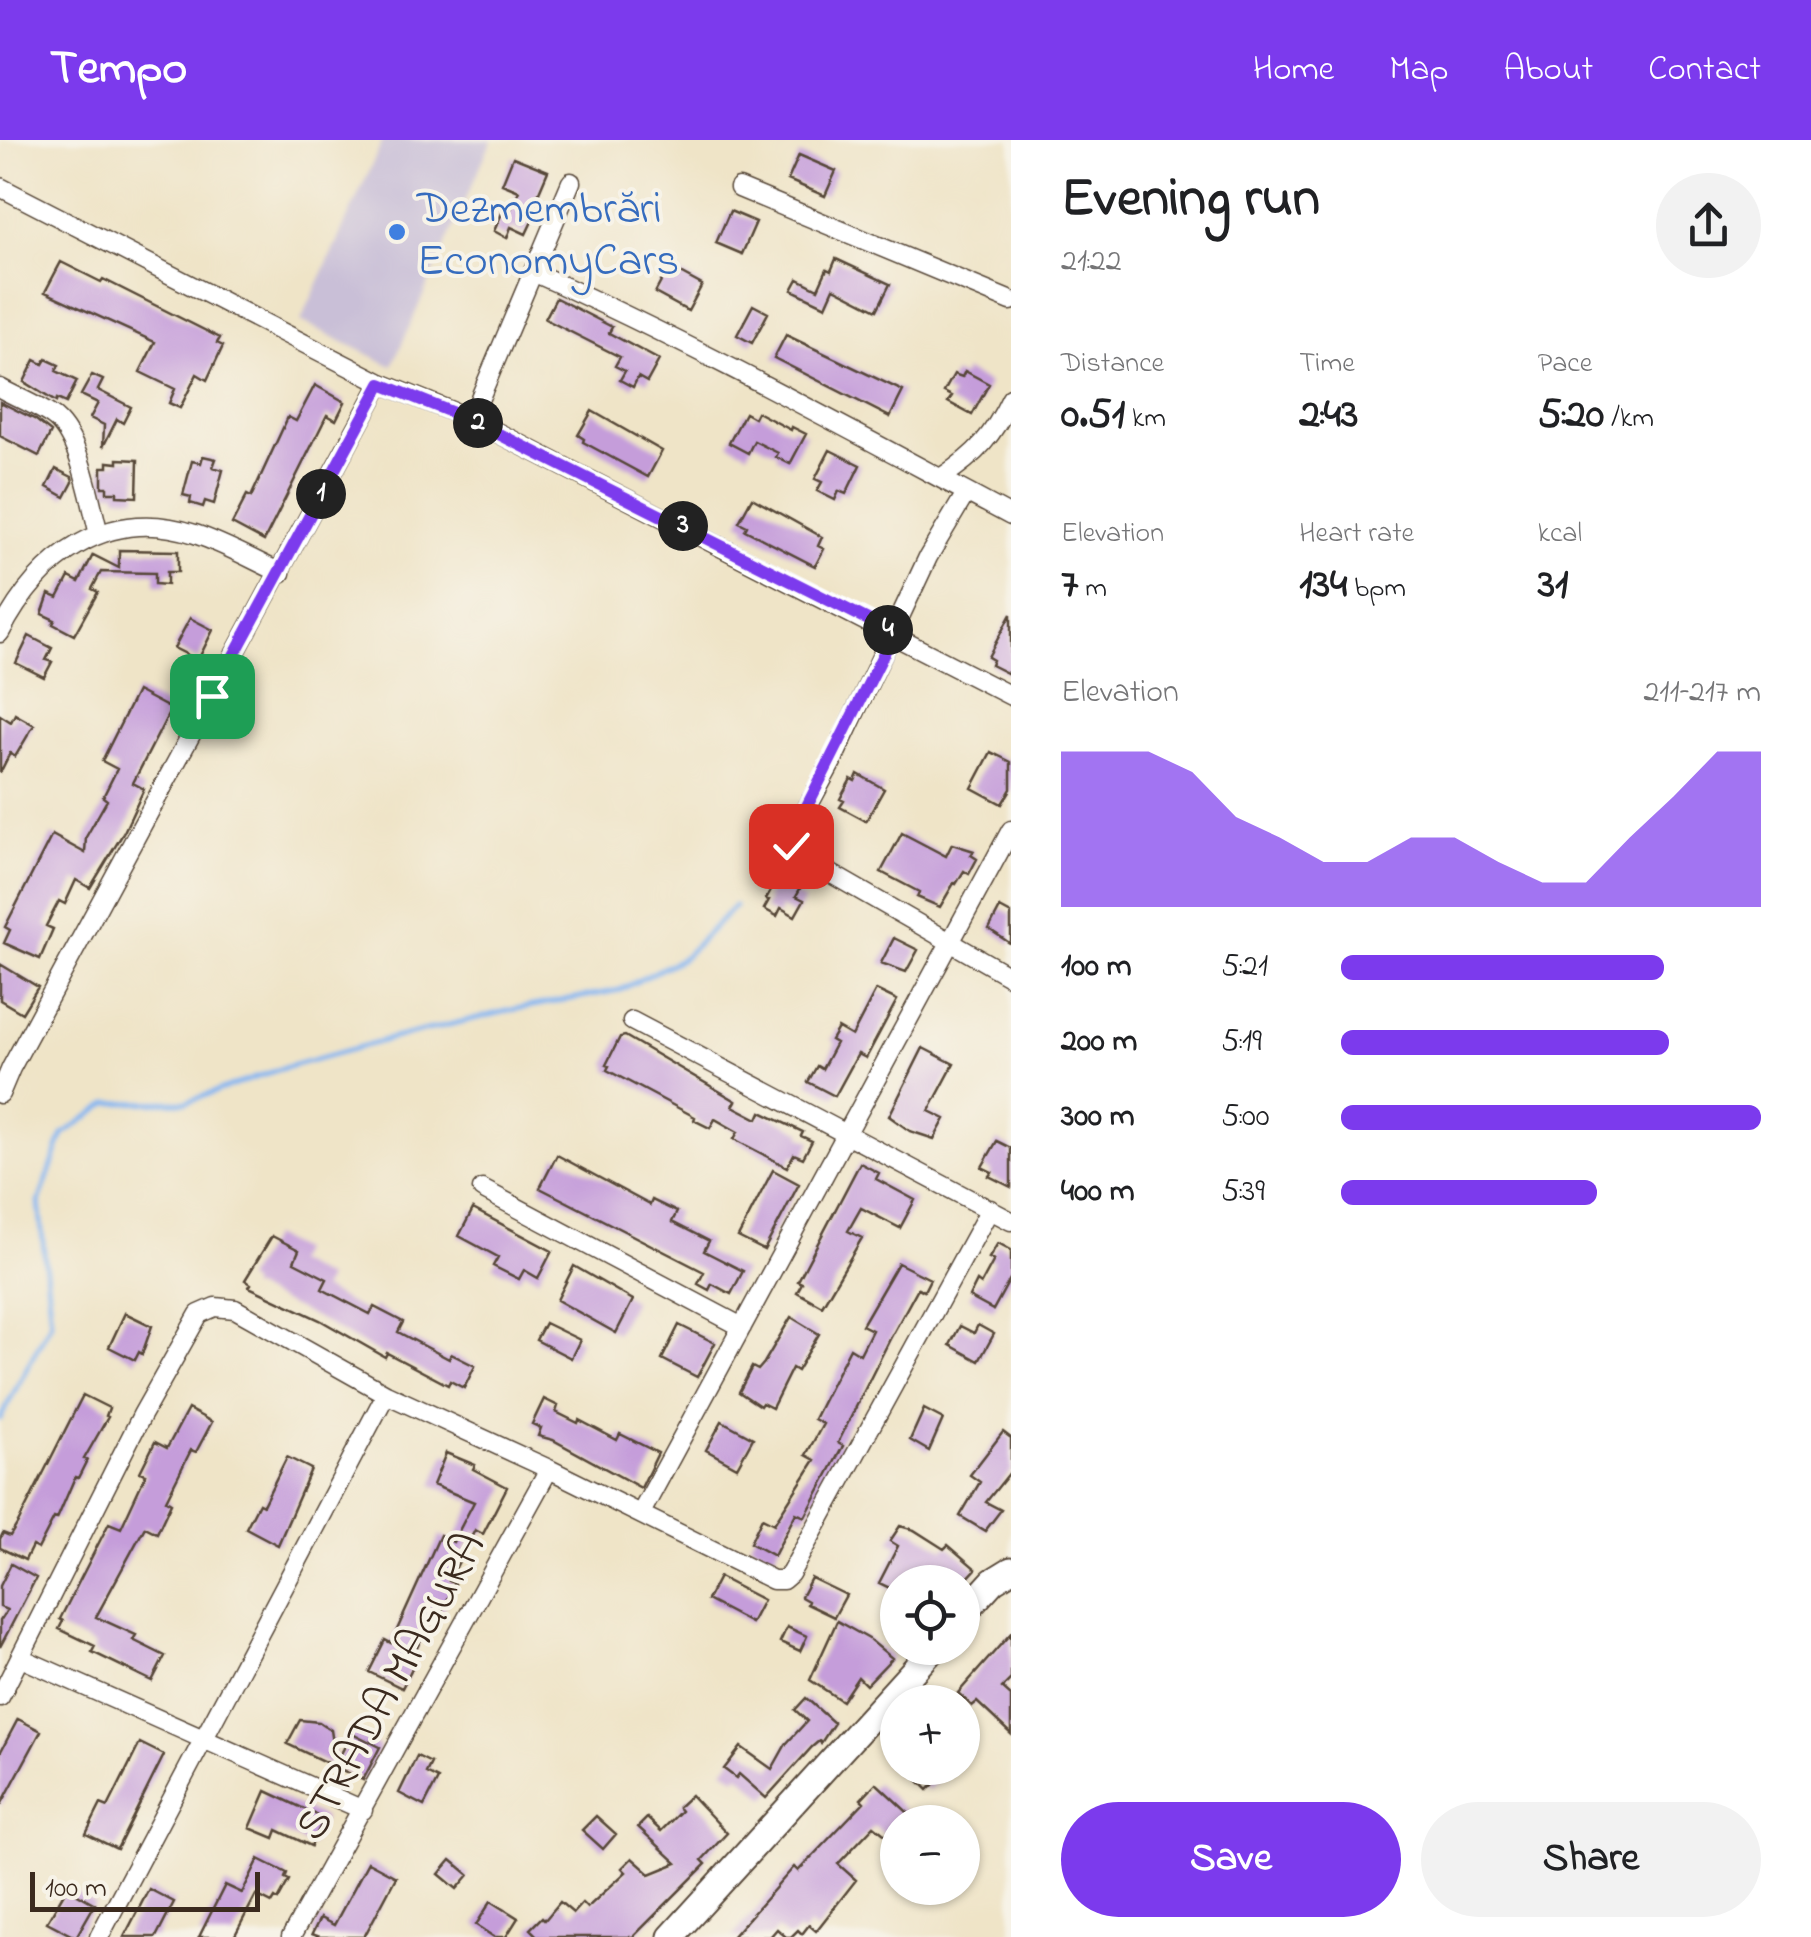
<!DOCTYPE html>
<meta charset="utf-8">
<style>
body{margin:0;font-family:"Indie Flower",sans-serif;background:#f2f2f2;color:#202124;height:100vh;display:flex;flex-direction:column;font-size:38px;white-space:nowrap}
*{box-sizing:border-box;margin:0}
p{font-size:32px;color:#757577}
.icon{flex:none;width:55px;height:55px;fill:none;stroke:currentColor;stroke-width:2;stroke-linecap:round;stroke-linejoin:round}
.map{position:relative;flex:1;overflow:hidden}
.side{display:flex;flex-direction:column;background:#fff;width:800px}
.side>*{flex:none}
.fabs{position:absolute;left:880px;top:1425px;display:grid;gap:20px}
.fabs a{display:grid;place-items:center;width:100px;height:100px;border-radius:50%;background:#fff;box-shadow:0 2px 8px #0004;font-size:50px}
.scale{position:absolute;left:30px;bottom:25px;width:230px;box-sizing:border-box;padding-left:10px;border:5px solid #3b2a1e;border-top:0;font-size:28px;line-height:35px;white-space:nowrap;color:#3b2a1e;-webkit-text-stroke:8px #f7f3e8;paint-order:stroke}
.pin{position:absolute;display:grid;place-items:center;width:85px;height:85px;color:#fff;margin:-42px;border-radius:20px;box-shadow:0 5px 15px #0006}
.km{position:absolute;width:50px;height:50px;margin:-25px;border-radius:50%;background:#222;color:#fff;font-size:28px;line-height:50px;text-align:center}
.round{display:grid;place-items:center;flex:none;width:105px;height:105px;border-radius:52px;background:#f2f2f2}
.headline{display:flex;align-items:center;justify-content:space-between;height:170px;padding:0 50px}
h1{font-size:55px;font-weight:700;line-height:75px}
.metrics{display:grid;grid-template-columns:repeat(3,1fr);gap:15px;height:170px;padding:10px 50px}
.metrics div{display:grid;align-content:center}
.metrics b{font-size:42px;font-weight:700}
.metrics small{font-size:28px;font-weight:400}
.metrics p{font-size:28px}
.chart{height:280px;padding:20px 50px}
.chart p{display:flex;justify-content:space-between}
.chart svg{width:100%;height:180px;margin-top:10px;fill:#7c3aed;opacity:.7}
.button{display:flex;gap:20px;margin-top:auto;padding:20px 50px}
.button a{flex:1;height:115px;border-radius:60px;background:#7c3aed;color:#fff;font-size:40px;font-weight:700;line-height:115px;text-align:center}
.button a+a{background:#f2f2f2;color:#202124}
ul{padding:0 50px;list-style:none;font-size:32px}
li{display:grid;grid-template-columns:160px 120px 1fr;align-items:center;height:75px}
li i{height:25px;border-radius:12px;background:#7c3aed}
header{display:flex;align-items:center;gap:60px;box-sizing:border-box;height:140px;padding:0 50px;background:#7c3aed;color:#fff}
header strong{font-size:48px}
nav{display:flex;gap:55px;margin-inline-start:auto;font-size:35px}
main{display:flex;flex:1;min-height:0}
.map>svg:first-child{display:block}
.industrial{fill:#c9bfd7}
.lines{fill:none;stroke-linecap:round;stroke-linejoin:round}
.stream{stroke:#84b6f1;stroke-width:5}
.building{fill:#c59dda}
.street-casing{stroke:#564637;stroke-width:21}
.secondary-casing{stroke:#564637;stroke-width:29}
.street{stroke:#fff;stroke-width:18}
.secondary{stroke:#fff;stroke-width:25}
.route-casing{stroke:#fff;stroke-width:20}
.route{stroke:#7c3aed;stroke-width:12}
.shop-dot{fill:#3f7fe0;stroke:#f7f3e8;stroke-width:4}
.labels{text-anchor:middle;stroke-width:8;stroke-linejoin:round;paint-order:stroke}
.shop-label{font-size:45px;fill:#366cbe;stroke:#f7f3e8;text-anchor:start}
.street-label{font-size:45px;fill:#3b2a1e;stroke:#f7f3e8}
</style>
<header>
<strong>Tempo</strong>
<nav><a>Home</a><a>Map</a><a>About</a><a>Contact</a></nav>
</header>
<main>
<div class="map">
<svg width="1011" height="1797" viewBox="0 0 1011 1797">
<rect width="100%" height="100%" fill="#f7f3e8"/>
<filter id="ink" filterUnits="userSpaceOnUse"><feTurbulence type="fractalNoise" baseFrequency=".01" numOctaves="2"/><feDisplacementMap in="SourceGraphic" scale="20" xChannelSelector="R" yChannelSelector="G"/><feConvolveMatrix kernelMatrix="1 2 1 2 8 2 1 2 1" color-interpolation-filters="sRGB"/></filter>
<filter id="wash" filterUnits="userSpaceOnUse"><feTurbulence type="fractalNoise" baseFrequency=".0048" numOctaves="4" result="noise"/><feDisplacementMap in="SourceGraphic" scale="40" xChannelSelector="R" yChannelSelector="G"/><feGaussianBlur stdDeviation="2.25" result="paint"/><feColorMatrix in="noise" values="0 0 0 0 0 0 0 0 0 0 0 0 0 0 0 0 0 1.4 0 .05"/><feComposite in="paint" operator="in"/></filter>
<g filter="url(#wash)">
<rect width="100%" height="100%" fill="#efe4c7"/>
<path class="industrial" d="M383,0H492L392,226L301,181Z"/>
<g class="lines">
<path class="stream" d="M0,1279L51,1182L39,1062L63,994L109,963L187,962L280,929L389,899L516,869L620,850L684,817L735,766"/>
</g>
<g id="blocks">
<path class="building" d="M799,15L836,31L825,56L788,40Z
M513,17L548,31L530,73L535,75L526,94L511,87L507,98L494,91L503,71L509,73L519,51L502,44Z
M730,71L756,82L742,114L716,103Z
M836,119L890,144L877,170L834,148L826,166L792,150L798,139L818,149L827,129L831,131Z
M61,122L101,142L103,139L220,198L217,203L223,206L207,240L197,234L180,268L169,263L175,249L140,232L155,202L45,152Z
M669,127L702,145L688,171L655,153Z
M556,158L612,187L609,193L659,220L647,242L638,237L633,247L620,240L625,231L615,226L620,217L545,179Z
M753,165L768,173L752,203L737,195Z
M786,195L903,251L890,277L774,218Z
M46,219L59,225L56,231L77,241L66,263L57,259L56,262L24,242L35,220L43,224Z
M965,231L989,244L972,275L948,262L952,256L944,252L954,234L962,237Z
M92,235L103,240L98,250L131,267L123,283L117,279L103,307L104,285L90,278L98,263L81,255Z
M315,245L345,262L336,280L327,275L264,401L232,384L247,355L251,357L288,277L296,281Z
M0,262L36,280L51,292L39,316L0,296Z
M592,271L662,311L648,337L583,302L584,299L578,295Z
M757,272L791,290L792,287L806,294L790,324L776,317L778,313L754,301L748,313L729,303L745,273L754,278Z
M830,310L860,325L846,354L839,351L835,360L817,351L822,342L815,339Z
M203,316L216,319L213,327L223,330L214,364L205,361L203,367L190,363L191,357L183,355L192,321L201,323Z
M118,319L138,320L137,357L117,356V352H107V347H102V327H108V322L118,323Z
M56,329L72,337L73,342L65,357L47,347Z
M752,358L822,397L818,406L824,409L815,426L745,390L747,386L739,382Z
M119,410L178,411V432H167V445L155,444V433L101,432L92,449L98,452L74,495L53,484L55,480L42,474L49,454L58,458L69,437L79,442L93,415L119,428Z
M1011,474V535L991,525L993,520L988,517Z
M190,478L213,490L198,520L174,508Z
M29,496L52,508L46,520L52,522L44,537L16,523Z
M137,551L171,569L133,643L144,649L124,692L90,748L76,740L65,764L59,761L46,786L53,789L40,819L4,803L10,790L5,787L52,695L85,713L86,697L107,660L103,657L117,629L102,621Z
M15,574L34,585L15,617L10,613L0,633V575L11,582Z
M991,612L1011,622V649L1002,664L972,648Z
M858,634L884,649L866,681L840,667L844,661L840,659L851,639L855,641Z
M902,693L946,716L952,704L974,711L971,715L977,719L969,734L964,731L956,744L954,743L940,767L917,757L919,752L881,732Z
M779,735L801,747L796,756L804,760L795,776L781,768L777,776L764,769L769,760L766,759Z
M1000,768L1011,774V804L989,789Z
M894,798L918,810L906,832L881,823Z
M0,824L38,847L22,873L0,860Z
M876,850L897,860L866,918L858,914L835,956L808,942L817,926L822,929L836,903L831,900L838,888L852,896Z
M625,896L736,961L733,966L758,979L761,972L803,992L801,996L812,1001L803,1018L794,1014L787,1027L734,999L738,992L715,979L710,988L694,980L695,977L607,930L609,926L606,925L620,897Z
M923,908L954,924L929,971L945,979L934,999L910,991L889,976Z
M997,1001L1011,1008V1047L989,1036L992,1032L982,1027Z
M557,1015L650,1065L652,1060L677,1072L672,1082L709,1101L704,1111L743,1131L731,1154L712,1144L709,1150L698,1144L704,1132L540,1048Z
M860,1023L879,1033L876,1039L915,1060L900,1088L861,1068L848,1091L862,1098L822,1166L797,1152L802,1143L798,1141Z
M773,1030L799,1044L764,1110L738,1097Z
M473,1069L552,1111L538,1138L524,1130L519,1139L493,1126L498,1117L459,1096Z
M272,1096L299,1110L294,1122L327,1139L322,1149L370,1174L374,1167L403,1182L398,1192L449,1219L451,1214L475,1226L464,1248L450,1241L448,1245L387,1213L385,1217L320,1180L249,1147L251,1144L245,1140Z
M998,1103L1011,1110V1137L993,1170L969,1157L977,1141L981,1144L994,1120L989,1118Z
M898,1123L930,1139L924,1151L918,1148L890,1199L838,1303L843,1306L805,1377L796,1373L774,1416L750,1403L762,1378L774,1384L815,1320L806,1315L823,1284L814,1279L850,1208L860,1214L872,1190L862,1185Z
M574,1126L633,1160L616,1193L557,1160Z
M125,1173L152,1186L142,1214L139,1212L135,1220L109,1207Z
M791,1177L819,1194L797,1231L792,1228L772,1268L762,1263L760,1266L739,1252L752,1227L758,1230L764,1223Z
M545,1183L580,1200L571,1218L536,1200Z
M679,1185L715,1203L697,1237L662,1219Z
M978,1185L994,1194L979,1221L950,1205L960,1186L974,1193Z
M83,1255L109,1268L106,1276L108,1277L84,1319L87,1320L78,1338L75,1337L57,1379L54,1378L38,1409L32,1406L25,1420L0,1408V1399L3,1393L10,1396L18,1383Z
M544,1259L558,1266L556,1272L578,1283L579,1280L617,1300L620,1294L658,1313L641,1348L553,1300L538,1296L541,1288L532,1284Z
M188,1269L212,1282L196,1312L191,1310L166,1360L171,1363L157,1393L145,1387L96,1477L136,1495L133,1500L165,1516L152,1541L92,1512L95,1506L59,1489L63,1481L60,1479L109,1383L121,1388L146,1334L140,1332L155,1302L167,1308Z
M924,1269L943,1279L929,1311L910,1300Z
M722,1281L753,1298L737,1327L706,1310Z
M1003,1292L1011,1298V1331L986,1362L1001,1370L985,1391L960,1376L980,1342L970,1335Z
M446,1313L475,1325L473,1329L507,1347L483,1394L475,1390L449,1441L455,1444L442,1471L436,1468L414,1514L418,1516L402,1548L369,1532L385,1500L391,1503L440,1395L453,1402L474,1362L433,1345Z
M287,1317L311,1329L278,1405L246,1388L259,1363L263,1365Z
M900,1386L914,1390L944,1409L948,1405L976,1429L964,1442H955L940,1430L934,1442H898V1452L879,1443L898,1406L890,1401Z
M11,1424L36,1438L0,1507V1481L7,1470L0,1467V1446Z
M719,1437L763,1460L751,1483L707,1460Z
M811,1438L846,1455L834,1477L807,1464L808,1461L801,1457Z
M837,1481L869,1499L892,1518L866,1545L858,1537L842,1561L810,1540Z
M787,1487L807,1496L800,1511L780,1502Z
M1011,1493V1539L1002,1548L1011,1556V1594L977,1562L972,1566L958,1553Z
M806,1558L834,1583L821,1603L819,1601L812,1607L766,1658L739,1634L736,1638L724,1629L741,1607L772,1629L786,1604L807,1581L795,1570Z
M18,1579L41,1591L0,1667V1613Z
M300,1580L319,1582L331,1590L336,1623L352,1593L380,1607L363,1640L287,1604Z
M140,1603L164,1615L117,1709L86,1694L101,1664L108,1667Z
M417,1616L431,1623L426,1633L438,1639L424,1666L399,1653Z
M906,1628H935L943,1635L928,1650Z
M876,1643L918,1682H898V1705L874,1686L838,1724L856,1740L816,1791L809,1785L802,1794L798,1790L791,1797H786L777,1789L770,1797H732L794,1727L798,1731L864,1662L861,1659Z
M266,1651L324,1678L311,1706L277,1690L274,1698L250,1688Z
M691,1655L727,1693L702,1720L706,1724L633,1797H538L530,1789L542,1777L545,1780L560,1762L573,1773L582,1763L587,1768L626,1732L622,1728L632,1718L650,1734L677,1723L638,1687L647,1678L661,1691L681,1671L678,1667Z
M596,1676L616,1694L603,1709L582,1690Z
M259,1719L287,1733L285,1738L289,1740L278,1760L275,1758L272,1763L256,1755L234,1797H199L225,1745L242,1753Z
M451,1720L469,1735L457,1749L439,1734Z
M368,1722L396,1737L364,1797H320L312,1794L320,1778L334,1785Z
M67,1748L95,1764L76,1797L47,1782Z
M149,1749L174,1762L156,1797H124Z
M491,1761L518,1778L506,1797H494L476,1785Z"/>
</g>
</g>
<g filter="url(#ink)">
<use href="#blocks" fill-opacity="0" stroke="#564637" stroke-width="2.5"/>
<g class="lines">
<g class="street-casing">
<path id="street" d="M0,47L381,243L471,279L1011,556
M739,48L1011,161
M533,132C696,205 853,292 1011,376
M0,248C18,258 39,266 55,278C81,300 90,361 99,394
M471,279L571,42
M942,337C977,314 993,296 1011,258
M966,353L928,417L832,622L792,696L791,705L795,713L1011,837
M0,493C39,417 107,365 195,394C225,404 253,420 281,433
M632,881L1011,1081
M0,954L11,928L381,243
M482,1049L742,1187
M641,1373L1011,690
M21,1518L363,1670
M0,1557L142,1275L199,1174L215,1167L235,1169L386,1254L549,1329L773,1440H783L790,1434L990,1069
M99,1797L386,1254
M291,1797L549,1329"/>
</g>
<g class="secondary-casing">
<path id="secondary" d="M962,1475L993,1441L1011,1430
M671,1797L934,1508"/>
</g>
<use href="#street" class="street"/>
<use href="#secondary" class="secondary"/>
</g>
</g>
<g class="lines" filter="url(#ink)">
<g class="route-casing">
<path id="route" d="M212,556L381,244L471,280L894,493L792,696L791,706"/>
</g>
<use href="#route" class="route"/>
</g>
<circle class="shop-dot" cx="397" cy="92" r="10"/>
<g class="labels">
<g class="shop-label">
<text x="417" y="82">Dezmembrări<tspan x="417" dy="52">EconomyCars</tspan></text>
</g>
<g class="street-label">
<text transform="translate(388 1545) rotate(-61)" y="16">STRADA MAGURA</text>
</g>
</g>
</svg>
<div class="fabs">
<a><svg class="icon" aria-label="locate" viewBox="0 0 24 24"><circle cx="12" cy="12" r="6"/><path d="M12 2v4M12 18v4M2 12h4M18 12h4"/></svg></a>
<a>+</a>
<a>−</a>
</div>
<div class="scale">100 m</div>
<div class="pin" style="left:212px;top:556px;background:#1e9e55"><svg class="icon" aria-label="arrive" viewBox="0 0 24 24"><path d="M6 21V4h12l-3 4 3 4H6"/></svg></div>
<div class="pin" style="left:791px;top:706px;background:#d93025"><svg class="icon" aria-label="check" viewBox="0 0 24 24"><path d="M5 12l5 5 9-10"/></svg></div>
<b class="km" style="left:321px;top:354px">1</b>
<b class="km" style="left:478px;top:283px">2</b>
<b class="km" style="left:683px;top:386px">3</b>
<b class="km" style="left:888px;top:490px">4</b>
</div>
<section class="side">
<div class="headline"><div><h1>Evening run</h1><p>21:22</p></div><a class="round"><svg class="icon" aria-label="share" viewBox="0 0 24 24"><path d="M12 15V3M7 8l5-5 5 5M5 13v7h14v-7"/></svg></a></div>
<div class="metrics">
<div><p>Distance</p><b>0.51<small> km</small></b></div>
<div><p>Time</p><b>2:43</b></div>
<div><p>Pace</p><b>5:20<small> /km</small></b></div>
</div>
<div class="metrics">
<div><p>Elevation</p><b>7<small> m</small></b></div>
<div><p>Heart rate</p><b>134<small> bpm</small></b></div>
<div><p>kcal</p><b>31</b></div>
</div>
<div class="chart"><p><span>Elevation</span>211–217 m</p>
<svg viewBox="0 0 160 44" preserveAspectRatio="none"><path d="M0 44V6L10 6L20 6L30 11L40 22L50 27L60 33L70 33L80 27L90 27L100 33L110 38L120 38L130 27L140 17L150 6L160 6V44z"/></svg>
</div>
<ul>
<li><b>100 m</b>5:21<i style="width:77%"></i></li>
<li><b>200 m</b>5:19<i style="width:78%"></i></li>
<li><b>300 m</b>5:00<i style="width:100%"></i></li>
<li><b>400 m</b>5:39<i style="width:61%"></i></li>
</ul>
<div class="button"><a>Save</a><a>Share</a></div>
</section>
</main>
